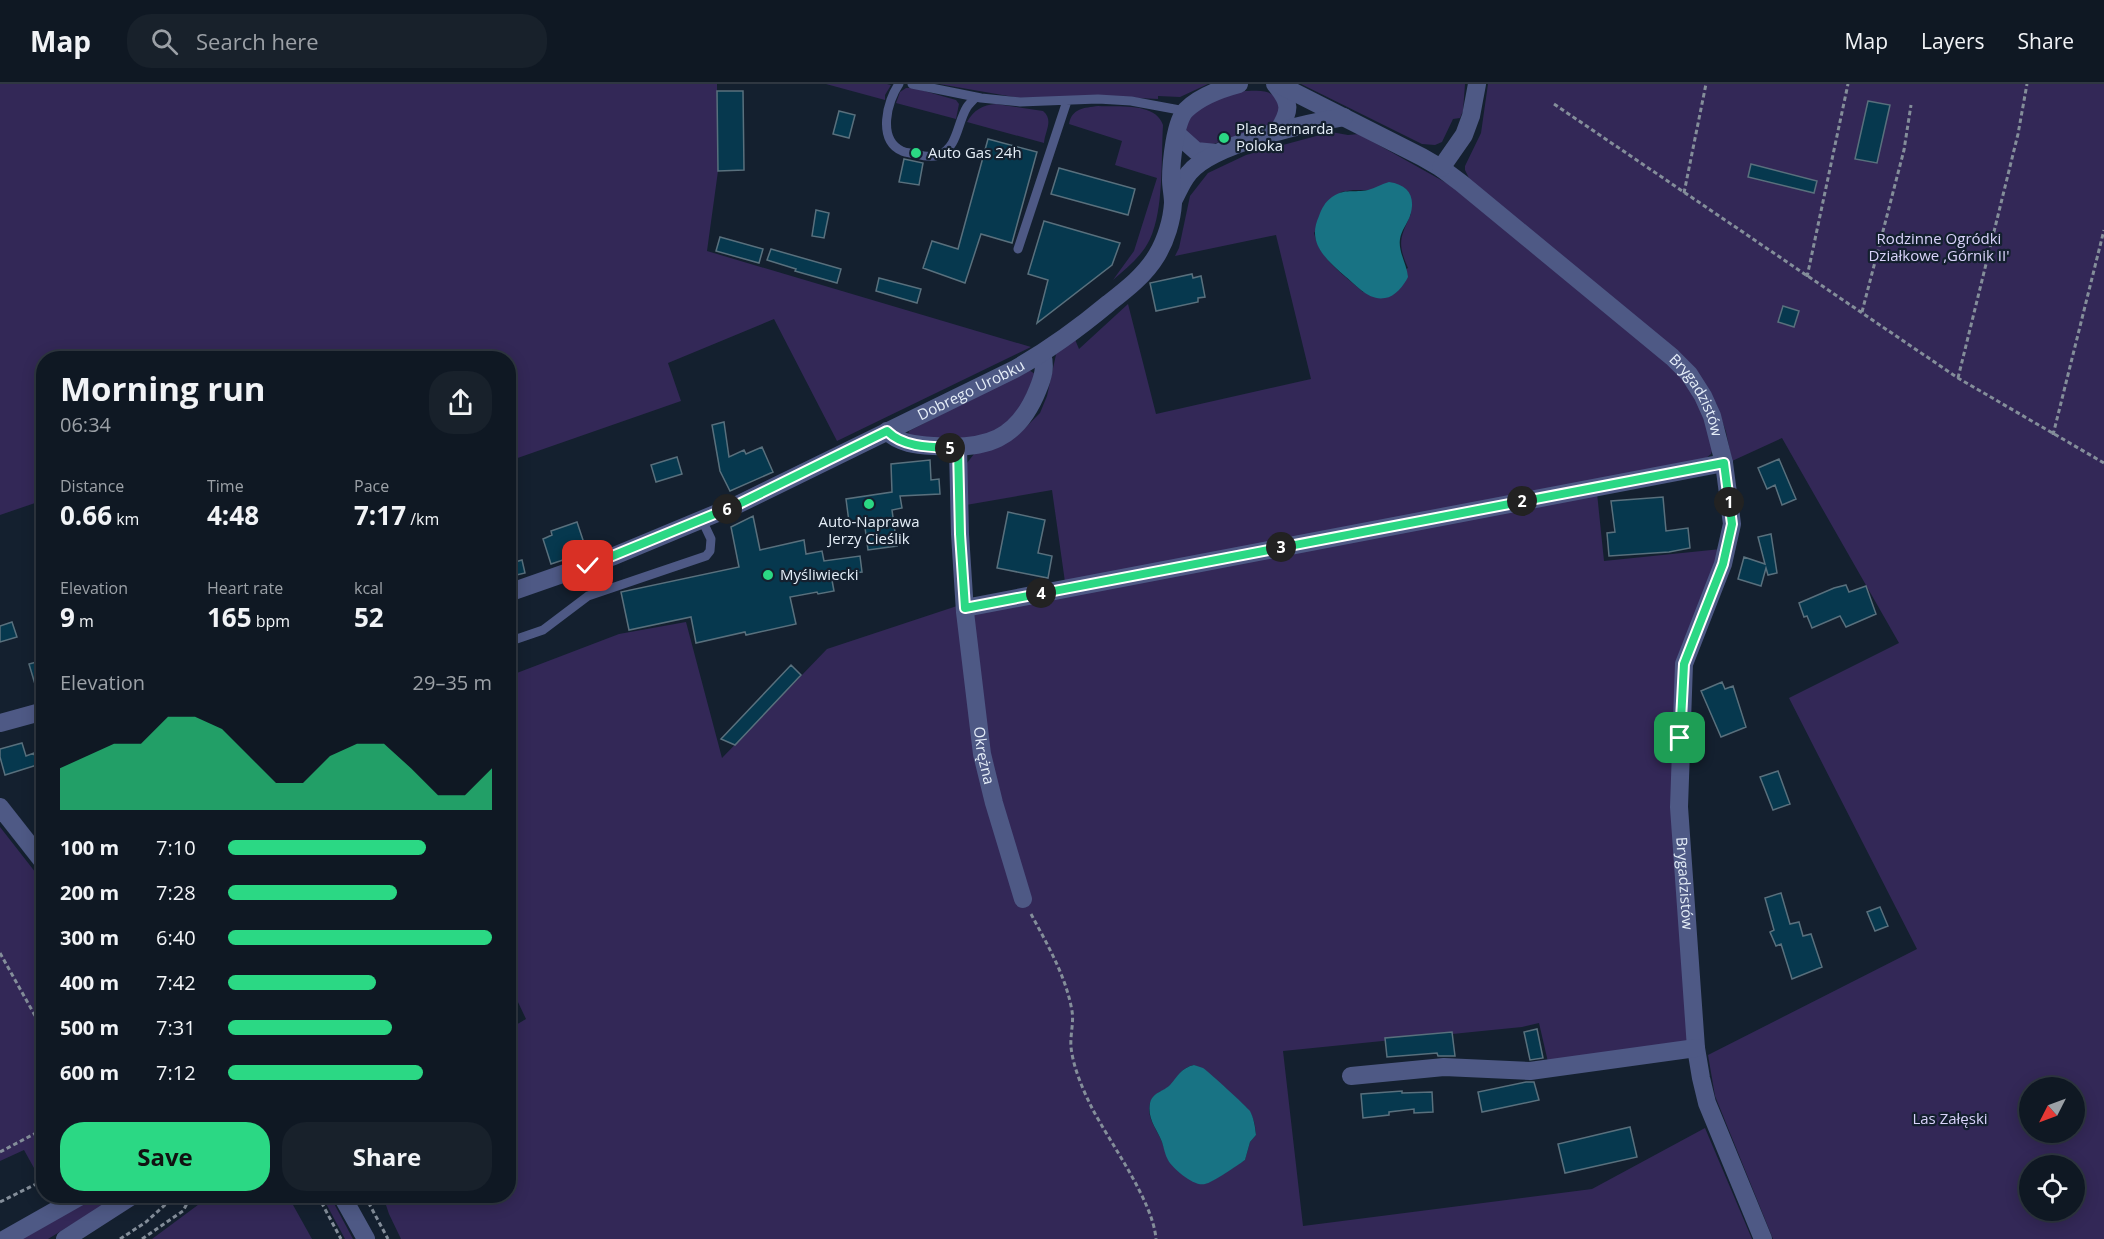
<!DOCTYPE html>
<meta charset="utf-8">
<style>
body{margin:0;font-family:"Open Sans",sans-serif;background:#18212b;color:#f1f3f6;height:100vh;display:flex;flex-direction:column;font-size:22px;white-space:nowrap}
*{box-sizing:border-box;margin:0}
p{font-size:20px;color:#9ba0a6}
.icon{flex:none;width:33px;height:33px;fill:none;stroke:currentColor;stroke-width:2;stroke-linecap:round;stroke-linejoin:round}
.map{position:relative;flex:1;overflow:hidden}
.details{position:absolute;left:36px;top:267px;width:480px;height:852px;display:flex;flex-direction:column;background:#0f1823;border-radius:24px;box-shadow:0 3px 15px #0003,0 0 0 2px #2f3741}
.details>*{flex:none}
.needle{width:39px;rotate:228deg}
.controls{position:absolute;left:2019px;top:993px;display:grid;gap:12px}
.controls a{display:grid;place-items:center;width:66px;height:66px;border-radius:50%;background:#0f1823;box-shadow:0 3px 15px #0003,0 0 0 2px #2f3741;font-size:30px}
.pin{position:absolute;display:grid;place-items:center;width:51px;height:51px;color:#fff;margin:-26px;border-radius:12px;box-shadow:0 3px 9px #0006}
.km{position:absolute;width:30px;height:30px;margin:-15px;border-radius:50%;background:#222;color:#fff;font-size:16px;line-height:30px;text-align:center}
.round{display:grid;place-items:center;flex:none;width:63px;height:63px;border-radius:24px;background:#18212b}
.summary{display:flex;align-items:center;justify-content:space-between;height:102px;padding:0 24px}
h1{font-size:33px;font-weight:700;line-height:45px}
.stats{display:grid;grid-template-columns:repeat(3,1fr);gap:9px;height:102px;padding:6px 24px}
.stats div{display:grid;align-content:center}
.stats b{font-size:26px;font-weight:700}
.stats small{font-size:16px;font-weight:400}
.stats p{font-size:16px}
.chart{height:168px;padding:12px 24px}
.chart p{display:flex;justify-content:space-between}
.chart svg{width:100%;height:108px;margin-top:6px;fill:#2bd884;opacity:.7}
.button{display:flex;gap:12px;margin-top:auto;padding:12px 24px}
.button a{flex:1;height:69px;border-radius:24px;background:#2bd884;color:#111;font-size:24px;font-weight:700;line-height:69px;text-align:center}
.button a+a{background:#18212b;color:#f1f3f6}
ul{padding:0 24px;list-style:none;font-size:20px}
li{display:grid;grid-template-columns:96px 72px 1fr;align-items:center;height:45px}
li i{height:15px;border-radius:8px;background:#2bd884}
header{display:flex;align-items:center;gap:36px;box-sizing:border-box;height:84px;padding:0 30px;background:#0f1823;border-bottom:2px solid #2f3741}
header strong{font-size:28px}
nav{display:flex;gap:33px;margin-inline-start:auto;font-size:21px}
.search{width:420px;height:54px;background:#18212b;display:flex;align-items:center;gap:15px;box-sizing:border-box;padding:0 21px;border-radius:24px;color:#9ba0a6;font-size:22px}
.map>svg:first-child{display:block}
.green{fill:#332857;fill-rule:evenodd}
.water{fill:#187384}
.building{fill:#06384e;stroke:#59707d;stroke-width:1.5}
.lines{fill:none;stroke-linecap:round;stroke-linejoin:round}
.path{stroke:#848e9a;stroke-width:3;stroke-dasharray:4.5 3;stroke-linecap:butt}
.lane{stroke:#4e5985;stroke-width:9}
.street{stroke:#4e5985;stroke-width:18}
.route-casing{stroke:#fff;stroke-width:12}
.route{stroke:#2bd884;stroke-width:8}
.poi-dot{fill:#2bd884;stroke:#14202f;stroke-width:2}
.labels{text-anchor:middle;stroke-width:4.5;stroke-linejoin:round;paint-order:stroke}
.poi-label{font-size:15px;fill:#e5eef8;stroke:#14202f;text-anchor:start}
.park-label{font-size:15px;fill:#d9d3fa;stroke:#14202f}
.street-label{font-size:15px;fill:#e5eef8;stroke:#14202f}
</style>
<header>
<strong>Map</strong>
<div class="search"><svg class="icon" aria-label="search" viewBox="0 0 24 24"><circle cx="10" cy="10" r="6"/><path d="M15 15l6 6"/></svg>Search here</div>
<nav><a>Map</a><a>Layers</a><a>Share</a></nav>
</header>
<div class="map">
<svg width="2104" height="1155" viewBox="0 0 2104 1155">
<rect width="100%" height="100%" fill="#14202f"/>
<path class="green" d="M0,0H717L718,87L707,167L1031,263L837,357L774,235L668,279L681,317L509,377L508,274H44L43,433L38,418L0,431Z
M826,0H887L891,1L885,11V16Z
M939,0H1208L1180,13L1158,12V15L1097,12L1019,14Z
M1301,0H1465L1463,27L1460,34L1453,35L1442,58L1435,61L1422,60Z
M1488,0H2104V1155H1773L1715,1012L1708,971L1917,865L1789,614L1899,559L1782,354L1732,377L1726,348L1716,319L1470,96L1465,86V82L1481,49ZM2030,1004H2074V1048H2030ZM2030,1082H2074V1126H2030Z
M906,4H914L956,16L959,20L956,35L896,19L900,8Z
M1245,7C1261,7 1270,4 1281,20L1278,36L1270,42L1204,63L1186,49C1185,23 1224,12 1245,7Z
M996,20L1043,27C1054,36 1045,47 1044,59L967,38C974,26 982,21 996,20Z
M1098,22C1117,23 1156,18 1163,41C1161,74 1164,125 1150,155C1142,172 1127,184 1113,196L1134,167L1157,94L1115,81L1122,57L1069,40C1072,24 1084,24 1098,22Z
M1331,48L1348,51L1359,50L1450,101L1657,269L1683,294L1700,324L1714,361L1711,370L1705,375L1065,498L1052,406L966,421L967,379L974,370L1017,352L1040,329L1047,312L1057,266L1074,253L1079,265L1128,220L1156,330L1311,295L1276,151L1175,172L1179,164L1190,112L1208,89L1246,71ZM1353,106H1369L1411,130C1400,154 1397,159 1408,184L1363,208C1343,190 1320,176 1314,149L1341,108Z
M1029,286L1035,290L1021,323L1006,339L989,350L967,358L908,351L909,347Z
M1597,409L1604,477L1721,465L1679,579L1688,961L1548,978L1539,939L1522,943L1283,967L1303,1142L1592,1105L1705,1044L1752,1155H401L389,1130L383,1112H508L509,945L526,935L509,899V592L619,550L686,538L722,674L827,565L960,521ZM1194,981C1208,988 1217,998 1228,1008C1245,1022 1255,1027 1256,1051L1250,1058L1245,1076L1212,1097C1201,1094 1187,1091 1177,1085C1167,1078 1166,1068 1162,1058C1157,1045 1146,1034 1150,1019C1153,1009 1160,1009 1167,1004C1179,996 1177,985 1194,981Z
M0,743L43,798L44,1090L39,1093L24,1066L0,1077Z
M95,1112H118L48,1155H22Z
M210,1112H288L312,1155H152Z
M322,1112H330L353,1155H345Z"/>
<path class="water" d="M1389,98C1409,101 1416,113 1410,132C1407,140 1401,147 1400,155C1398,168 1407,180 1408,193C1404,201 1395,213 1385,214C1369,217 1357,202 1346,193C1327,176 1306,160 1319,132C1322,124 1325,118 1332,113C1345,104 1354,109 1368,106C1375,104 1382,100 1389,98Z
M1194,981C1197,982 1200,983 1203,984C1209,988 1246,1022 1250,1027C1254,1035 1255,1042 1256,1051L1250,1058L1245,1076C1238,1081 1212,1099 1205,1100C1194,1103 1173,1085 1168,1076C1165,1071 1164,1064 1162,1058C1157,1045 1147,1035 1150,1019C1153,1008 1163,1008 1170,1001C1178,992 1181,984 1194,981Z"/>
<path class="building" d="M717,7H743L744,86L718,87Z
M1868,17L1890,21L1877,79L1855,75Z
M839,27L855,31L849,54L833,50Z
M988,55L1037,68L1012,159L981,150L965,199L923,184L932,157L958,165Z
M904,75L923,79L919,101L899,98Z
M1751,80L1817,97L1814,109L1748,93Z
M1059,84L1135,105L1128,131L1051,110Z
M816,126L829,129L824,154L812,152Z
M1044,137L1120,159L1112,181L1037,239L1048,196L1028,190Z
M720,153L763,165L759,179L716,167Z
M771,165L841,185L837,199L795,187L796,185L767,176Z
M1192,190L1193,194L1201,192L1205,213L1198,214V218L1156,227L1150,199Z
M879,194L921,205L917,219L876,207Z
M1783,222L1799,227L1794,243L1778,238Z
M724,338L729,373L744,366L746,370L762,363L773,388L730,407L720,387L712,341Z
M677,373L682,390L656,398L651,381Z
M1779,375L1796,415L1782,421L1775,401L1767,405L1758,384Z
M930,376L931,396L939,395L940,410L900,412L902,424L892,426L897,462L868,466L864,436L849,438L846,415L892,408L891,380Z
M1663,413L1666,447L1688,444L1690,464L1669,468L1609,472L1607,449L1615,448L1611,417Z
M1008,428L1045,436L1038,469L1052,472L1048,494L997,484Z
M753,432L760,466L804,456L806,470L822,467L824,477L860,472L862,488L831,491L834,507L818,510L817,508L790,513L796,540L746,551L745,548L696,559L691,533L629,546L621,508L739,483L731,443Z
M577,438L587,468L551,480L543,455L552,451L551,447Z
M1771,450L1777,489L1768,491L1766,484L1761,502L1738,495L1744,473L1765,480L1758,453Z
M522,476L525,489L508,493V480Z
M1846,501L1849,508L1866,502L1876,530L1846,543L1840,532L1812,544L1807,532L1804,533L1799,519L1834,504Z
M12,538L17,553L0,558V542Z
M44,576V616L40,617L29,580Z
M791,581L801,591L753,642L735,661L721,655Z
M1722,598L1725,605L1733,602L1746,643L1721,653L1701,607Z
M22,659L26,672L34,669L37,681L5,691L0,673V665Z
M1778,687L1790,720L1773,726L1760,693Z
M1781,809L1790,840L1799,838L1803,852L1811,850L1822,883L1792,895L1781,860L1776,862L1770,848L1774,846L1765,814Z
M1880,823L1888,842L1875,847L1867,828Z
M1537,945L1543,974L1530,976L1524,948Z
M1452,948L1455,972H1438L1437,969L1387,973L1385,954Z
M1526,998H1534L1539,1016L1482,1028L1478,1008Z
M1402,1007V1009L1432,1008L1433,1028L1414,1029V1025L1389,1028V1031L1363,1034L1361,1010Z
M1630,1043L1637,1073L1565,1089L1558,1060Z"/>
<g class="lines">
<path class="path" d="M1554,20L1958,294L2104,379
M1684,109L1706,0
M1807,193L1848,0
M1862,228L1904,66L1911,21
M1958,294L2018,50L2027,0
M2053,351L2104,146
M1031,830C1047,860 1066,892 1072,927C1074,939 1070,951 1071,963C1073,983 1083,1006 1092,1024C1110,1059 1153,1117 1156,1155
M0,869L38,937L44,953
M0,1068L38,1048L44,1041
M318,1112L341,1155
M365,1112L388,1155
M0,1118L44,1096
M120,1155L146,1138L175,1112
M142,1155L183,1127L191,1112"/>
<path class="lane" d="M899,0C887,17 877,56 902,67C906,69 912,69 916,70C923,72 931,74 939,71C958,63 957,39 967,23C969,20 973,16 976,13
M912,0L981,14L1020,18L1098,15L1131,17L1185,27
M1018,165L1067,17
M508,558L543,546L588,512L706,472L710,467L711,455L702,436"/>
<g class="street">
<path d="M1275,0C1291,19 1291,26 1278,47"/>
<path id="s1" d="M1278,0L1422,73L1441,84L1461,99L1672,273L1689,290L1703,312L1712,332L1724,379L1732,440L1723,480L1684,580L1679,723L1696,964L1701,994L1707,1019L1763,1155"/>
<path d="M1177,50L1196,67L1216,69"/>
<path d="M1441,84L1464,51L1471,32L1477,0"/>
<path d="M1173,117C1178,108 1182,97 1189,89C1212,60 1307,39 1344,33"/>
<path d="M887,347C899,360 918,361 934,362C986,366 1018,356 1038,305C1043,293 1046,283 1042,270"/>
<path id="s2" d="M958,364L960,450L965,528L982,670L994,719L1023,815"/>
<path id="s3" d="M508,509L614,472L739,420L1015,285C1049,266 1079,244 1109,219C1127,205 1145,191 1157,171C1166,156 1172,136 1173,119C1173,111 1171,103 1171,96C1171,79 1175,37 1186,26C1200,12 1220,5 1239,0"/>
<path d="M965,524L1724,379"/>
<path d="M0,639L44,627"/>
<path d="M0,723L44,779"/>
<path d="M1351,992L1444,983L1530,987L1696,964"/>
<path d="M342,1112L366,1155"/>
<path d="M5,1155L81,1112"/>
<path d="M65,1155L132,1112"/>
</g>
</g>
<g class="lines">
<g class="route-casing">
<path id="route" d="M588,482L739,420L887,347C905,365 935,363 958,364L960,450L965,524L1724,379L1732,440L1723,480L1684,580L1680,654"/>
</g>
<use href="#route" class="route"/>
</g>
<g class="poi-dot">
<circle cx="1224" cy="54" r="6"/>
<circle cx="916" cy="69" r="6"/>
<circle cx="869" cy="420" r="6"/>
<circle cx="768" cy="491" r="6"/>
</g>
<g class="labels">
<g class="poi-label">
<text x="1236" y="50">Plac Bernarda<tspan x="1236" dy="17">Poloka</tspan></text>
<text x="928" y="74">Auto Gas 24h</text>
<text x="869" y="443" text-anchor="middle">Auto-Naprawa<tspan x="869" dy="17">Jerzy Cieślik</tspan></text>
<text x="780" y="496">Myśliwiecki</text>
</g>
<g class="park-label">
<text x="1939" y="160">Rodzinne Ogródki<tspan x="1939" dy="17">Działkowe ,Górnik II'</tspan></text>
<text x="1950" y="1040">Las Załęski</text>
</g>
<g class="street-label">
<text dy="5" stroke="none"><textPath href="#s3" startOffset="506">Dobrego Urobku</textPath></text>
<text dy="5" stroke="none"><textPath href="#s1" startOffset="528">Brygadzistów</textPath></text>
<text dy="5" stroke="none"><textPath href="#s2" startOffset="309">Okrężna</textPath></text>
<text dy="5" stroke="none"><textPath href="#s1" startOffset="1032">Brygadzistów</textPath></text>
</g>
</g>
</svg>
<div class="controls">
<a><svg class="needle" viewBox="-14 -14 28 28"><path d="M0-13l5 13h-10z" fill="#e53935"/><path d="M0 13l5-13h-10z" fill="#9ba0a6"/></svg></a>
<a><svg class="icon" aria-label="locate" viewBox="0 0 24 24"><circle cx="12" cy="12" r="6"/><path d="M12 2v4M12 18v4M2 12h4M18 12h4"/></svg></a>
</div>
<div class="pin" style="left:1680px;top:654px;background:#1e9e55"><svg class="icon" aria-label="arrive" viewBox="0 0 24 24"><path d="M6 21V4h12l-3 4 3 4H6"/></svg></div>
<div class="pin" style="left:588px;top:482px;background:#d93025"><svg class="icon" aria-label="check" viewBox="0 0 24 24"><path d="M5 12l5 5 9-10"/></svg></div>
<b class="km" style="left:1729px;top:418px">1</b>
<b class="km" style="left:1522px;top:417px">2</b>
<b class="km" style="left:1281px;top:463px">3</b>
<b class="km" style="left:1041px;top:509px">4</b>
<b class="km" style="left:950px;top:364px">5</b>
<b class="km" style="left:727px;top:425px">6</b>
<section class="details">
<div class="summary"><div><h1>Morning run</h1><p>06:34</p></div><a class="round"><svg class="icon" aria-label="share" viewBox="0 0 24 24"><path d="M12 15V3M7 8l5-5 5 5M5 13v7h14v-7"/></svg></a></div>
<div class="stats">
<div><p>Distance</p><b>0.66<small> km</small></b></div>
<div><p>Time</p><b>4:48</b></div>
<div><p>Pace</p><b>7:17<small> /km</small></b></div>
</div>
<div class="stats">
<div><p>Elevation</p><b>9<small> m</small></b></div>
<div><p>Heart rate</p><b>165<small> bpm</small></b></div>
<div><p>kcal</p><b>52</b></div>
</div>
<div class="chart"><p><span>Elevation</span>29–35 m</p>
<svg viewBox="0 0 160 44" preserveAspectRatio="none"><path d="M0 44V27L10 22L20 17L30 17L40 6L50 6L60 11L70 22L80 33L90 33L100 22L110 17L120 17L130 27L140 38L150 38L160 27V44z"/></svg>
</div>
<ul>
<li><b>100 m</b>7:10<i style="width:75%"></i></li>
<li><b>200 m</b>7:28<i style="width:64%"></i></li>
<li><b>300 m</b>6:40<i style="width:100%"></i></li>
<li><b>400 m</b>7:42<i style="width:56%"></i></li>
<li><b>500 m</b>7:31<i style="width:62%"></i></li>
<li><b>600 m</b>7:12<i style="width:74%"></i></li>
</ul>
<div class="button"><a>Save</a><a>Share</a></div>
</section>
</div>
